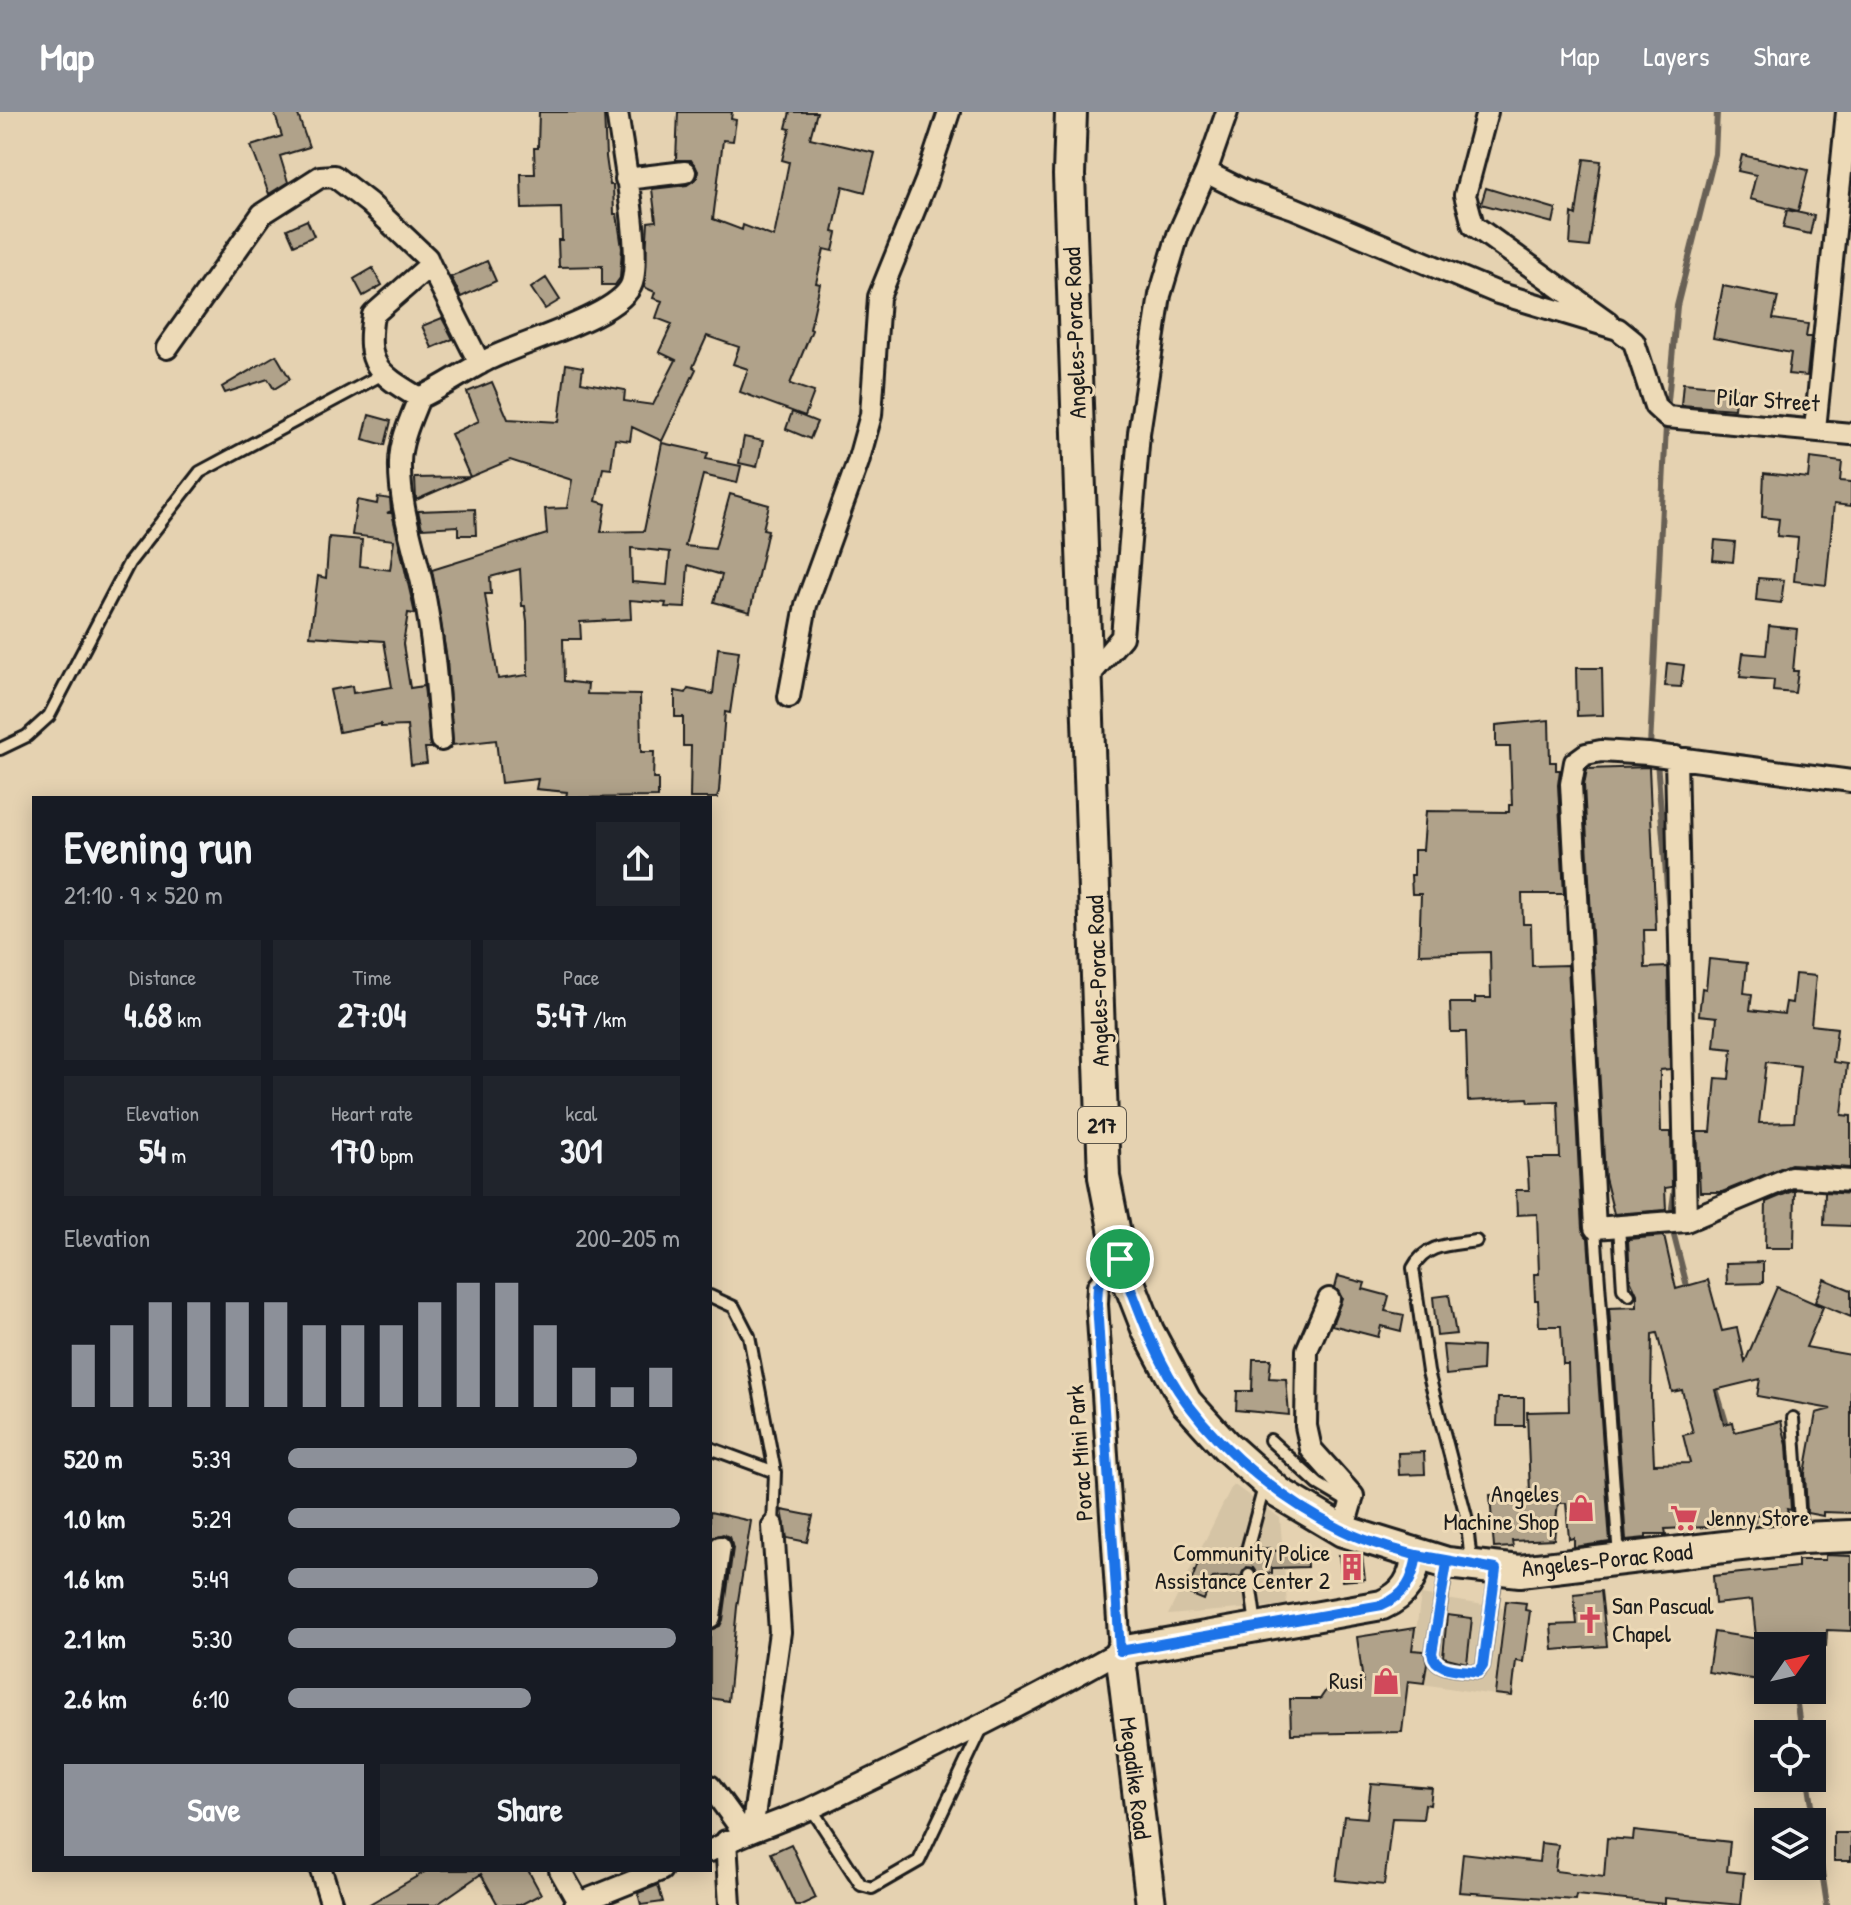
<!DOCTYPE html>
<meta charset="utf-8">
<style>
body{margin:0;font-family:"Patrick Hand",sans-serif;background:#20242c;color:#f1f3f6;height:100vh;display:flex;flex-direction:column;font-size:30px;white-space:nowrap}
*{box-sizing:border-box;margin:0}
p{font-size:26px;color:#9ea1a6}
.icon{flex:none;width:44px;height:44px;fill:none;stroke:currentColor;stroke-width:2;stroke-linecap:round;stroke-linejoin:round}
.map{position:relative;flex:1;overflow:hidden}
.sheet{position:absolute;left:32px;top:684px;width:680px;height:1076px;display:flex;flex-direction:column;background:#171b24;border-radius:0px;box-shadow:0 4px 20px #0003}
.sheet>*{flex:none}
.needle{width:52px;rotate:56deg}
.controls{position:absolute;left:1754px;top:1520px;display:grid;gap:16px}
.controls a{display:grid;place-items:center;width:72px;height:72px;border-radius:0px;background:#171b24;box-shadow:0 4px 20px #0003;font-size:40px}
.pin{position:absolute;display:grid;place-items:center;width:68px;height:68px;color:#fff;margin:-34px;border:4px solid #fff;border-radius:50%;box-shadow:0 2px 8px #0007}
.round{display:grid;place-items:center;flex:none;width:84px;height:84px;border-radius:0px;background:#20242c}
.overview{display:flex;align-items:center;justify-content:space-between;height:136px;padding:0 32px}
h1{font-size:44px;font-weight:800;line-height:60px}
.stats{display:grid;grid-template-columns:repeat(3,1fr);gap:12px;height:136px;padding:8px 32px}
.stats div{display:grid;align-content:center;border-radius:0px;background:#20242c;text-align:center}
.stats b{font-size:34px;font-weight:800}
.stats small{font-size:22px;font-weight:400}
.stats p{font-size:22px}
.chart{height:224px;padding:16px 32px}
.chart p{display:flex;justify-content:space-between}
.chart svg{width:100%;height:144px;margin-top:8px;stroke:#8c9099;stroke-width:6}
.button{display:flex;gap:16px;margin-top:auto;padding:16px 32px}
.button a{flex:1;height:92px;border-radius:0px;background:#8c9099;color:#fff;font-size:32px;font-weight:800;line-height:92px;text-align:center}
.button a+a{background:#20242c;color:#f1f3f6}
ul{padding:0 32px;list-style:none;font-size:26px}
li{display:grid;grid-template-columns:128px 96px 1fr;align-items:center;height:60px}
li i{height:20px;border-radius:10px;background:#8c9099}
header{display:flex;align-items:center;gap:48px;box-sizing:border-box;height:112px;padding:0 40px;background:#8c9099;color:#fff}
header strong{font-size:38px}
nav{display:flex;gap:44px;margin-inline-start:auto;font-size:28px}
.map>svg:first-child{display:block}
.built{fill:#d5c4a5}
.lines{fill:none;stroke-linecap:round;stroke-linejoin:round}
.stream{stroke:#686154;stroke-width:6}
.building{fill:#b0a28a;stroke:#1c1c1c;stroke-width:2;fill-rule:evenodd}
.lane-casing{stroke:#1c1c1c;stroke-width:16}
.street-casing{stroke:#1c1c1c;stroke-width:26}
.secondary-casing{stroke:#1c1c1c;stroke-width:34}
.primary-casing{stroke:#1c1c1c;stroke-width:36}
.lane{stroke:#eddab7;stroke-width:10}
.street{stroke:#eddab7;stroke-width:20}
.secondary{stroke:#eddab7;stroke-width:28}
.primary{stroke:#eddab7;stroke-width:30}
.route-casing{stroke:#fff;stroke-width:16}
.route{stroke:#1a73e8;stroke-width:10}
.labels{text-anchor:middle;stroke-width:6;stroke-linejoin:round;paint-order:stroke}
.shield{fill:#eddab7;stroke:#5b554a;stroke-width:2}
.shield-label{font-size:22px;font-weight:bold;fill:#1c1c1c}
.street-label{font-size:24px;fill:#1c1c1c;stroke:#eddab7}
.poi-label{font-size:24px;fill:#1c1c1c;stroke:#eddab7;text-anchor:end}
</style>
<header>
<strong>Map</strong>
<nav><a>Map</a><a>Layers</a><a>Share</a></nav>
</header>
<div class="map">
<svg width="1851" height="1793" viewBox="0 0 1851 1793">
<rect width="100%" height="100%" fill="#e5d2b1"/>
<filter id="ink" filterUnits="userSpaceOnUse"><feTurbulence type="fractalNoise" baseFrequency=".0125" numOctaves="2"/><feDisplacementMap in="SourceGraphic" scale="16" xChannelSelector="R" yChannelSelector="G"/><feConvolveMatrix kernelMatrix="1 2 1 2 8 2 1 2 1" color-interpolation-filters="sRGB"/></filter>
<g filter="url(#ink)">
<path class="built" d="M1233,1372L1280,1406L1287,1493L1168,1503Z
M1421,1483L1503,1496L1494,1583L1409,1570Z"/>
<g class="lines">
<path class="stream" d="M1667,299L1677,194L1715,42L1717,0
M1650,635L1666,314
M1657,649L1670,813
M1672,1096L1676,1067
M1672,1116L1688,1178
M1714,1270L1728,1317
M1751,1397L1754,1409
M1787,1514L1789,1534
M1795,1578L1801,1622
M1808,1666L1827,1793"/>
</g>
<path class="building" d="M274,0H297L309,35L280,44L288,70L269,82L251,34L282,24Z
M539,0H604L606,45L610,73H613L614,102H617L622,136L620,166L615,173H602V154L559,155L558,128H562L561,96L522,97L521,62H535L534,36H538Z
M678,0H732L731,7L736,8L733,29L723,28L713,107L742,118L743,113L774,125L789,50L782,48L790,17L786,16L790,0H817L810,26L875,41L865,80L843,74L833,120L837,121L833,139L824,137L816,171L820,172L810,217L812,218L790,272L814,280L805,304L740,280L748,257L733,252L739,235L707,224L693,255L696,257L662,329L632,315L630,329L615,327L611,357L603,356L596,389L606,392L601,420L644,419L662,331L708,341L706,347L741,354L737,371L703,363L685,434L715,437L730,382L769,393L763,417L768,418L750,500L714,490L722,463L688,453L685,496L665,495L666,491L630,488L631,507L580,510L581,527H563L564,569L588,572L587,582L640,583L641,640H654L653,667H658V685L566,686L567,680L536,677L538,667L501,671L496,628L453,633L447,547L432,458L547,422L545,397L567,396L572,368L510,348L470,365L451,322L479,309L467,280L492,270L508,307L559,310L566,252L583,255L581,270L625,278L624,289L653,293L676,248L659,240L672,212L656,206L662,189L653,186L655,180L644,175L648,110L656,109L652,77L687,73L697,66L698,59L691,48H676ZM631,436L670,440L667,473L632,470ZM520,457L522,494H525L527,509L528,563L498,567L485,482H491L490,465Z
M1742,43L1808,58L1798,99L1750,87L1756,63L1738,59Z
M1584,47L1601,49L1589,135L1570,133L1572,101L1576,103Z
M1486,76L1556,97L1553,111L1481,92Z
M1787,98L1814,104L1810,122L1783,116Z
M307,108L314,124L294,133L287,117Z
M487,149L496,169L461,185L451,165Z
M373,156L382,173L363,184L354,167Z
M546,166L560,188L545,197L531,176Z
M1723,174L1778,185L1773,207L1808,212L1806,225H1811L1807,264L1788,262L1791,241L1713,226Z
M442,206L453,227L432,236L422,214Z
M276,243L290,267L274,277L268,267L225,281L222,275Z
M1683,271L1736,276L1734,297L1681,293Z
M792,300L817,310L810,327L786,317Z
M369,303L391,309L385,333L363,327Z
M744,325L763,329L757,355L739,351Z
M1810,346L1842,350L1840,369L1851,370V394L1834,392L1826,473L1794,469L1798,426L1777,424L1779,407L1762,405L1764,361L1808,366Z
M469,365L416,388L415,366Z
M378,385L390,387L391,399L387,401H392L413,493L415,502L408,501L403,532L410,576L424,574L431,636H425L427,651L411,653L407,614L381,615V612L339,620L330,578L352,574L353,581L392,575L384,529L310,524L318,464L326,466L329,425L362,428L360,454L390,458L394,428L352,423L357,388L377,392Z
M475,397L476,423H458V414L422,416L418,399Z
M1715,428L1735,430L1733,450L1713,448Z
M1758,466L1784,468L1781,491L1756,488Z
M1769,514L1797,517L1793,559H1798L1795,581L1773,579L1774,568L1740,565L1743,541L1766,543Z
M718,536L739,539L730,601L725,600L719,679L717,686H690L691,634H683V605H675V579L686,581L688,577L713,582Z
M1667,551L1684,553L1681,575L1665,574Z
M1576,556H1602L1603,603L1577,604Z
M1549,608L1550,650H1556V658H1560L1558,673L1564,782H1522L1523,812H1531L1532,854L1568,853L1582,1117L1588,1126L1610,1430L1574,1435V1426L1569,1427L1566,1391H1558L1554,1427L1512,1429L1513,1435L1494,1436L1490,1383L1530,1382L1527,1300L1569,1299L1568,1252H1563L1561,1214H1539L1538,1188H1535L1534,1162H1539L1537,1102L1517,1103L1516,1078H1529L1527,1046H1560L1558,989L1529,990L1528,986L1468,989L1466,920H1451L1450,891H1475V886H1491L1490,840L1419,842L1421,782H1412L1411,763H1414V738H1423L1426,699L1509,700V693H1512L1510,635H1496V613Z
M1649,655L1656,818H1644L1645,856L1668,855L1670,957L1660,958V982L1661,1020H1671L1672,1075L1665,1076L1666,1098L1614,1102L1605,1066L1584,673L1587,657Z
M1709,847L1747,851L1744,881L1752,882L1750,898L1784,902L1786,890L1792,891L1795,862L1816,864L1811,913L1837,916L1833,950L1847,952L1842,1003L1851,1004V1056L1791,1052L1722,1080H1700L1697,1020H1711L1716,966L1729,967L1732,937L1714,935L1717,905L1699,903L1702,876L1706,877ZM1766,950L1800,954L1794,1010L1759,1011Z
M1795,1078L1794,1136H1765L1766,1090Z
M1825,1080L1851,1082V1114L1824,1113Z
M1664,1124L1676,1177L1708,1168L1722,1219L1737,1216L1745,1250L1777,1175L1823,1195L1806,1235L1851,1243V1401L1823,1400V1404L1807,1401L1805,1361L1816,1301L1831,1297L1757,1284L1760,1267L1715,1278L1724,1312L1733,1310L1735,1320L1781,1309L1787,1333L1791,1398L1787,1397L1789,1405L1767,1410L1764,1401L1708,1415L1665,1417L1666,1422H1646V1426L1626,1428L1609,1196L1637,1195V1182L1630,1167L1628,1127ZM1657,1221L1672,1280L1682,1278L1693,1321L1683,1323L1690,1351L1654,1352L1651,1285L1652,1222Z
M1763,1150V1171L1727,1172L1726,1151Z
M1338,1164L1365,1171L1363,1177L1389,1184L1385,1199L1404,1203L1401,1219L1381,1214L1378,1225L1332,1213L1342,1186L1335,1176Z
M1824,1167L1851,1178V1205L1815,1190Z
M1449,1183L1456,1222L1437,1224L1433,1185Z
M1443,1233L1483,1235L1482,1259L1446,1263Z
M1253,1247H1271L1269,1266L1286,1267L1289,1303L1236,1298L1237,1279H1252Z
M1498,1286H1524V1314H1497Z
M1424,1340L1425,1362L1399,1363L1398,1341Z
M782,1398L813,1404L807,1430L787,1426Z
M710,1400L751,1409L737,1495L728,1589L710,1586V1518L720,1514L723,1508L733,1436L729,1425L723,1422L710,1427Z
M1270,1436V1439L1306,1438L1307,1455L1272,1456V1461L1257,1462L1253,1456L1247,1455L1241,1464L1212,1466L1204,1488L1187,1481L1203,1438L1210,1441L1239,1439L1242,1444L1248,1446L1256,1437Z
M1355,1441L1362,1444L1365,1467L1342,1469L1339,1443Z
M1825,1443L1851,1444V1519L1827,1518L1826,1534H1796V1519L1756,1524L1752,1488L1715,1492L1713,1464L1798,1455V1448H1825Z
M1601,1479L1607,1534L1553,1538L1551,1513L1577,1512L1574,1482Z
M1506,1489L1526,1491L1525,1498L1530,1499L1523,1550L1516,1549L1512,1584L1495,1582Z
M1447,1503L1472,1506L1467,1551L1443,1545Z
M1415,1516L1412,1538L1424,1539L1427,1551L1424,1571L1408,1569L1402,1620L1291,1622L1290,1587H1320L1333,1568L1363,1570L1357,1525Z
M1714,1520L1765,1528L1759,1568L1708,1560Z
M1371,1671L1432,1676L1430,1693L1425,1692L1423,1707L1392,1706L1384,1773L1336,1768L1344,1704L1367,1706Z
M1634,1719L1730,1730L1727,1759L1744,1761L1741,1793L1665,1786V1792L1576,1783L1575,1788L1459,1780L1463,1741L1539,1750L1541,1731L1558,1733L1555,1759L1604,1765L1607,1726L1633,1728Z
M1834,1721H1851V1749H1834Z
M791,1732L816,1786L801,1793H795L771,1741Z
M428,1758H528L541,1782L520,1793H498L481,1762L436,1793H368Z
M658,1773L663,1790L641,1793L638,1781Z"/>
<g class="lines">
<g class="lane-casing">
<path id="lane" d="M0,637L27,624L49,604L129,451L200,360L381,263
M1619,1114L1623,1177L1629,1183
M1595,1116L1619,1445
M710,1184L734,1195L749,1224L775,1360L773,1414
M1793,1306L1801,1424
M1270,1328L1318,1372L1350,1391
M710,1336L775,1360
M1247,1438L1264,1375
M1471,1450L1466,1404L1428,1260L1413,1156C1426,1131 1451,1133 1476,1129
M1447,1453L1432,1541C1435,1560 1461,1557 1478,1560L1483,1554L1496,1460
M1249,1463L1256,1513
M811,1696L861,1773L872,1776L919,1749L983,1614"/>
</g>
<g class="street-casing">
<path id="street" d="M1487,0L1465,83L1473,113L1608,210
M1206,60L1244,79L1294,96L1498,181L1618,217L1634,230L1655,294L1667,305L1851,322
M626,67L685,60
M430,153L480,252
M167,236L262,102L320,65L334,64L369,91L427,146L430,153L373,203C365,254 378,261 419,286
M1815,317L1847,0
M1088,565L1122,525L1139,321L1160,183L1178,123L1206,60L1227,0
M789,585L806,493L858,350L871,303L879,185L926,69L949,0
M441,628C437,575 433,522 422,471C413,431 399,392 400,351C400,330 411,306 419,286C441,276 461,262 483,250C514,232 621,205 632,171C642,139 622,37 617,0
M1676,645L1686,1109
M1851,669L1648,642L1601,639L1586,642L1575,650L1571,672L1595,1116L1686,1109L1791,1065L1851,1069
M1329,1187L1307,1238L1306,1314L1311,1337L1353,1384L1343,1419
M710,1505L720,1435
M710,1674L744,1721
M752,1719L780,1520L773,1414
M726,1729L730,1793
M710,1739C744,1720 781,1710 816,1694C919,1645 1021,1595 1120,1539L1097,1192L1098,1174L1120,1147
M321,1758L332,1793
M560,1758L578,1790
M574,1793L661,1758"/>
</g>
<g class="secondary-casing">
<path id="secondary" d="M1151,1793L1120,1539L1382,1493C1406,1482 1413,1468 1417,1443"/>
</g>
<g class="primary-casing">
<path id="primary" d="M1071,0L1069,63L1104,1065L1120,1147L1148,1219L1186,1290L1226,1334L1279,1381L1343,1419L1447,1451L1520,1459L1801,1426L1851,1424"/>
</g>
<use href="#lane" class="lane"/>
<use href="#street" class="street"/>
<use href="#secondary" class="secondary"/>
<use href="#primary" class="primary"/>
</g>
</g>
<g class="lines" filter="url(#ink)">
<g class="route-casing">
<path id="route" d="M1120,1147L1098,1174L1097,1192L1120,1539L1382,1493C1406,1483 1413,1468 1417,1443L1496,1457L1483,1554L1478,1560C1461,1557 1435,1560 1432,1541L1447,1451C1413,1442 1374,1434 1342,1418C1284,1390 1226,1343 1187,1291C1156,1250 1138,1195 1120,1147"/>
</g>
<use href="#route" class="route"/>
</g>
<defs>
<g id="shop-bare" transform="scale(2.16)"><path d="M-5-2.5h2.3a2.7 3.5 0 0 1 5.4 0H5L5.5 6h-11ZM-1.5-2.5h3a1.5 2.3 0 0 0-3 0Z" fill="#d1495b" stroke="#eddab7" stroke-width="2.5" paint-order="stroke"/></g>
<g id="supermarket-bare" transform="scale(2.16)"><path d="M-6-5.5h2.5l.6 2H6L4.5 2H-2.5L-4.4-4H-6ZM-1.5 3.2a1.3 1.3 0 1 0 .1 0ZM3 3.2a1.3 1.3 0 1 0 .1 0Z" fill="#d1495b" stroke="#eddab7" stroke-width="2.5" paint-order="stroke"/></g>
<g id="building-bare" transform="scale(2.16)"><path d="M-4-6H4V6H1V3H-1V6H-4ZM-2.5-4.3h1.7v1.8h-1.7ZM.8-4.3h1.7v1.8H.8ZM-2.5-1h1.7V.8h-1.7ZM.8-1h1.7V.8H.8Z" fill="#d1495b" stroke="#eddab7" stroke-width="2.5" paint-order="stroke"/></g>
<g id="church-bare" transform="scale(2.16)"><path d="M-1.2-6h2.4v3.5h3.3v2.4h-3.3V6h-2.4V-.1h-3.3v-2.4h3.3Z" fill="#d1495b" stroke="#eddab7" stroke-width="2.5" paint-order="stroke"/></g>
</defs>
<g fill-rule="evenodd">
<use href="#shop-bare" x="1581" y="1396"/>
<use href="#supermarket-bare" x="1684" y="1406"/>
<use href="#building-bare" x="1352" y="1455"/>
<use href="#church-bare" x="1590" y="1508"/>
<use href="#shop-bare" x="1386" y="1569"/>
</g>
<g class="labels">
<rect class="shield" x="1078" y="995" width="48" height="36" rx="6"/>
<g class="shield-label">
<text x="1102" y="1021">217</text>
</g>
<g class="street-label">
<text transform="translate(1075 221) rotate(-92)" y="8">Angeles-Porac Road</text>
<text transform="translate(1768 288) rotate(4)" y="8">Pilar Street</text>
<text transform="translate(1098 869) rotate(-92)" y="8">Angeles-Porac Road</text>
<text transform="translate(1080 1341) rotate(-94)" y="8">Porac Mini Park</text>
<text transform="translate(1607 1448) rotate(-6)" y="8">Angeles-Porac Road</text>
<text transform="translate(1135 1666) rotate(83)" y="8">Megadike Road</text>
</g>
<g class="poi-label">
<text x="1559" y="1390">Angeles<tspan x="1559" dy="28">Machine Shop</tspan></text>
<text x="1706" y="1414" text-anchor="start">Jenny Store</text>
<text x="1330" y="1449">Community Police<tspan x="1330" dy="28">Assistance Center 2</tspan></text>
<text x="1612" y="1502" text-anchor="start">San Pascual<tspan x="1612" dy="28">Chapel</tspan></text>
<text x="1364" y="1577">Rusi</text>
</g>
</g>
</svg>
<div class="controls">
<a><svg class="needle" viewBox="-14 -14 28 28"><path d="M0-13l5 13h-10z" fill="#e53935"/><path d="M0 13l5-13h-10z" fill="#9ea1a6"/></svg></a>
<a><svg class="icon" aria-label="locate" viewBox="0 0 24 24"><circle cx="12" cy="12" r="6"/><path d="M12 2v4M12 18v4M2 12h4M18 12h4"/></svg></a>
<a><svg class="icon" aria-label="layers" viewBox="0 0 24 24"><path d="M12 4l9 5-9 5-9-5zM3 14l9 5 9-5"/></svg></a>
</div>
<div class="pin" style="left:1120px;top:1147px;background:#1e9e55"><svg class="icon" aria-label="arrive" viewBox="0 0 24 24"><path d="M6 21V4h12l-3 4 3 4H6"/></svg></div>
<section class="sheet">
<div class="overview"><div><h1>Evening run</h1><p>21:10 · 9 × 520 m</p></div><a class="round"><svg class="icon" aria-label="share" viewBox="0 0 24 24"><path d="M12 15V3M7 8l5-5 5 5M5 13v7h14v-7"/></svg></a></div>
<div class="stats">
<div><p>Distance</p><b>4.68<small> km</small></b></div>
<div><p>Time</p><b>27:04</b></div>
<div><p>Pace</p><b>5:47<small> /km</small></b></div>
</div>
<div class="stats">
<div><p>Elevation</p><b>54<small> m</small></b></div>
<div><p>Heart rate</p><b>170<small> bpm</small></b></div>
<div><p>kcal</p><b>301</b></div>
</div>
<div class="chart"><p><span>Elevation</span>200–205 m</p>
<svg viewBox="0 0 160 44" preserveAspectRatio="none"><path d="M5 44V25M15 44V19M25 44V12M35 44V12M45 44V12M55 44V12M65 44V19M75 44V19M85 44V19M95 44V12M105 44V6M115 44V6M125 44V19M135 44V32M145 44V38M155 44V32"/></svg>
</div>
<ul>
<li><b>520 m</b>5:39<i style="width:89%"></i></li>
<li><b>1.0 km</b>5:29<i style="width:100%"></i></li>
<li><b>1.6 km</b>5:49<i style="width:79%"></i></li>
<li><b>2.1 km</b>5:30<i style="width:99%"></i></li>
<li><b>2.6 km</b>6:10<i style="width:62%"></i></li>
</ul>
<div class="button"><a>Save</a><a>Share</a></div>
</section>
</div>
